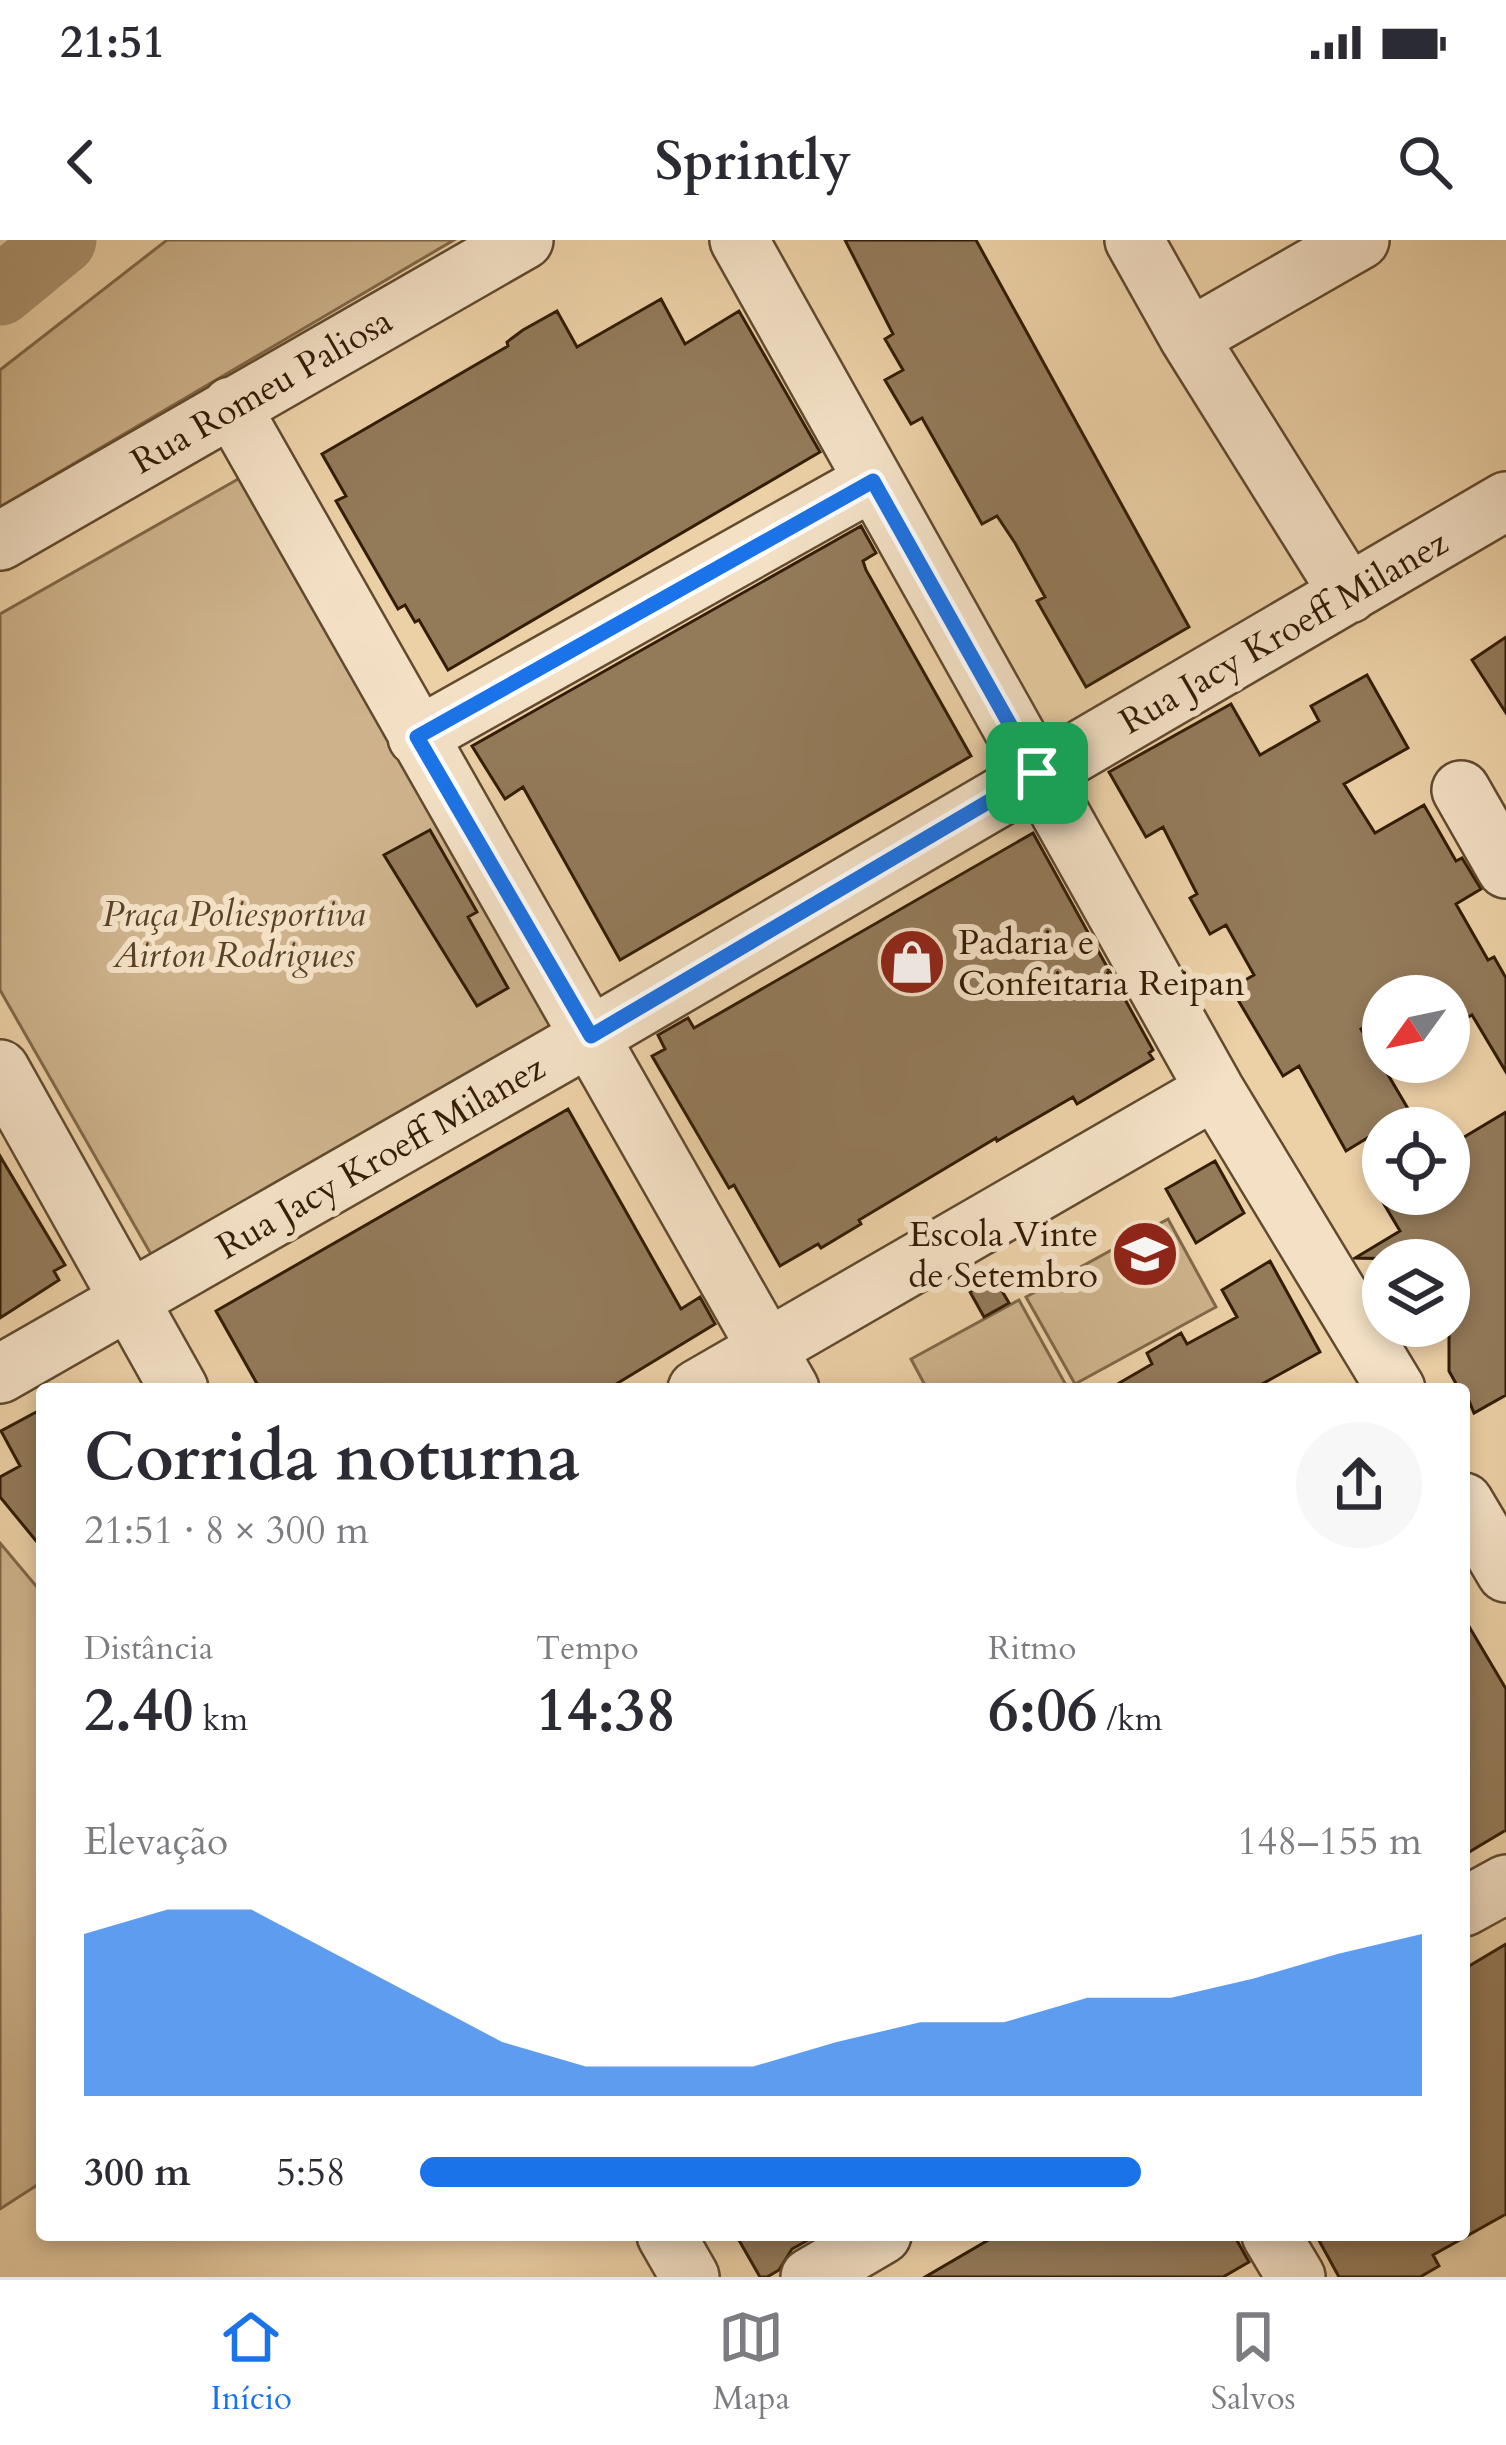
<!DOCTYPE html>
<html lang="pt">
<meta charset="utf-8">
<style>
body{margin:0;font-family:Cardo,serif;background:#f7f7f7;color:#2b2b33;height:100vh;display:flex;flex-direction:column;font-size:45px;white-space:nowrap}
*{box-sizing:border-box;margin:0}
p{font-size:39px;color:#7c7c81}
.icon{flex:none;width:66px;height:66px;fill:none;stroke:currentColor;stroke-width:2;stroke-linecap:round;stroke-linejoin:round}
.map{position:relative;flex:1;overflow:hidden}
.details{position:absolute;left:36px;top:1143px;width:1434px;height:858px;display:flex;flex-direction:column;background:#fff;border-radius:12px;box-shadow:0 6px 18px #0003}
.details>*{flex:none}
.needle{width:78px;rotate:237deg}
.buttons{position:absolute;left:1362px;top:735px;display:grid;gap:24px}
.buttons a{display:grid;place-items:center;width:108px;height:108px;border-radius:50%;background:#fff;box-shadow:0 6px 18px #0003;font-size:60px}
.pin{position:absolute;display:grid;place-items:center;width:102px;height:102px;color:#fff;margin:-51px;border-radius:24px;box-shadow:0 6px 18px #0006}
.round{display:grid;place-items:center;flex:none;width:126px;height:126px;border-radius:63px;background:#f7f7f7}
.overview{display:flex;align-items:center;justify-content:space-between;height:204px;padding:0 48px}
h1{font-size:66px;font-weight:800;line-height:90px}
.metrics{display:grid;grid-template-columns:repeat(3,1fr);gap:18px;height:204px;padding:12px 48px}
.metrics div{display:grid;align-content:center}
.metrics b{font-size:60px;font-weight:800}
.metrics small{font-size:33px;font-weight:400}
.metrics p{font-size:33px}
.chart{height:336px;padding:24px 48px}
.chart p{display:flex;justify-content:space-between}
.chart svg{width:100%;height:216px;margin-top:12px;fill:#1a73e8;opacity:.7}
ul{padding:0 48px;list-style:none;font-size:39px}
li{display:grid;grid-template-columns:192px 144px 1fr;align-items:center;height:90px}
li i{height:30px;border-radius:15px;background:#1a73e8}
.status{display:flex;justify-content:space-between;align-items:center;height:84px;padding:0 60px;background:#fff;direction:ltr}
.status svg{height:33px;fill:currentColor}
header{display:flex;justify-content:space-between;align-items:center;height:156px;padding:0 48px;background:#fff;font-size:54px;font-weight:800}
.dock{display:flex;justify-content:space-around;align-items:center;height:168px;border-top:3px solid #e1e1e2;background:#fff;font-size:33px;color:#7c7c81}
.dock a{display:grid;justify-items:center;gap:6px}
.dock .selected{color:#1a73e8}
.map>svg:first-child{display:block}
.green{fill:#cdb28b;stroke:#806848;stroke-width:3}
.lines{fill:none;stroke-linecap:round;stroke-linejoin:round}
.river{stroke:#ad9370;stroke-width:69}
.building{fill:#937a59;stroke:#331d06;stroke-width:3}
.minor-casing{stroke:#614a2e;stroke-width:62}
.minor{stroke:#f3e0c5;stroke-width:57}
.route-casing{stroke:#fff;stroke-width:24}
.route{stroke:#1a73e8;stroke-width:15}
.labels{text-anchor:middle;stroke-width:12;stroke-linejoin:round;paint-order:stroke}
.street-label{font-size:36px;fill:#331d06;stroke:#f3e0c5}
.park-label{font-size:36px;font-style:italic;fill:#5a4227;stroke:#f3e0c5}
.poi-label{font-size:36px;fill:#331d06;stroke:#f3e0c5;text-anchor:start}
</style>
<div class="status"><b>21:51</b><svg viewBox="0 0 49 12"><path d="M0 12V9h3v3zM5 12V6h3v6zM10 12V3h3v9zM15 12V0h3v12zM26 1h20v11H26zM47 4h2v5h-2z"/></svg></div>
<header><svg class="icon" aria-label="back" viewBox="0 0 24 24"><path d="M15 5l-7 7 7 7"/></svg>Sprintly<svg class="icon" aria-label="search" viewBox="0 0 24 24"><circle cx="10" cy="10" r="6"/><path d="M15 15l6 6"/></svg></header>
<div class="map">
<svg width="1506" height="2037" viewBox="0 0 1506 2037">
<rect width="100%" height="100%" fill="#ecd0a6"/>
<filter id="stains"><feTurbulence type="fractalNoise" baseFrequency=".00167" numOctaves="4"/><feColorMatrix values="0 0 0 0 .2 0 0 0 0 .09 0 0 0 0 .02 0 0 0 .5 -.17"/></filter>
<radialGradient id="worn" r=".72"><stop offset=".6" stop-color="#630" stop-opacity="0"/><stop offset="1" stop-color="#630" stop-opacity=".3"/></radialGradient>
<path class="green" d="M167,0H454L0,267V130Z
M240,238L553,787L152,1016L0,750V374Z
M1168,979L1216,1067L1075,1144L1026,1057Z
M1019,1060L1067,1147L927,1149L911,1119Z
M0,1303L42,1353V1942L0,1969Z"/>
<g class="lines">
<path class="river" d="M0,51L62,0"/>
</g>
<path class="building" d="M845,0H976L1189,387L1086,447L1037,361L1045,357L1015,303L997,276L982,284L922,178L911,184L885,140L903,130L885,99L893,94Z
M661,59L685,104L739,71L820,212L448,430L419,380L415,382L405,365L398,369L336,261L346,256L322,214L508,106L507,102L523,90L557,71L577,107Z
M861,286L876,313L863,321L866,330L971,516L620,720L523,547L505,559L472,506Z
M1506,397V473L1472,420Z
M1367,435L1408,508L1344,544L1375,593L1424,565L1456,621L1462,618L1481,649L1456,664L1488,720L1494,717L1506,738V832L1472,775L1457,783L1449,769V756H1383V777L1361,789L1410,872L1346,911L1299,826L1283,836L1231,748L1254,735L1226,685L1210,694L1190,658L1197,654L1163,587L1146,597L1109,532L1231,464L1260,515L1319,481L1311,466Z
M430,590L477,672L468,677L508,748L477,766L384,615Z
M1033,593L1153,810L1149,813L1153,819L1077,864L1073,857L997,901L996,898L859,980L861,984L821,1008L818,1004L780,1026L734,945L729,948L652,816L665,809L658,795L688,778L694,788Z
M568,869L681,1069L700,1057L715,1084L608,1149H260L216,1071Z
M1506,872V1155L1474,1173L1464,1149H1459L1449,1131V1020L1355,1018L1400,991L1378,954H1449V906Z
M0,916L65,1025L54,1031L59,1040L0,1078Z
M1215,921L1244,973L1196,1003L1166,949Z
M1270,1021L1320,1112L1253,1149H1109L1152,1124L1147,1113L1181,1093L1187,1104L1237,1077L1222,1050Z
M994,1037L1009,1063L984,1077L970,1052Z
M42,1169V1308L0,1257V1237L20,1226L1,1191Z
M1464,1378L1506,1449V1590L1464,1615Z
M1506,1704V1974L1433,2015L1439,2026L1420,2037H1339L1316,1995H1464V1729Z
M736,1995H817L792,2009L779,2030L767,2037H760Z
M997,1995H1234L1249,2022L1223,2037H925Z"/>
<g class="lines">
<g class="minor-casing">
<path id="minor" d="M739,0L1215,850L1396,1149
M1134,0L1189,98L1349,354
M1189,98L1360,0
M231,166L790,1149
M0,301L524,0
M417,497L873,241
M1461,550L1506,629
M0,829L179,1149
M0,1134L591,796L1506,261
M697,1149L1215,850
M1464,1262L1506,1333
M1464,1667L1506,1644
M666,1995L690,2037
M1271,1995L1296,2037
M810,2037L882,1995"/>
</g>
<use href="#minor" class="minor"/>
</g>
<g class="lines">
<g class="route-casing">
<path id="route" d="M873,241L1037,533L591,796L417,497Z"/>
</g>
<use href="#route" class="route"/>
</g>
<defs>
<g id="shop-disc" transform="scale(3.45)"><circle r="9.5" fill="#8f2418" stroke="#f3e0c5"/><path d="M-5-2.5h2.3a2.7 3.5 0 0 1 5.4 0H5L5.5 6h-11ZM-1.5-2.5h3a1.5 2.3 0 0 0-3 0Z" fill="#fff"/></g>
<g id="school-disc" transform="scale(3.45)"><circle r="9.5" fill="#8f2418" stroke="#f3e0c5"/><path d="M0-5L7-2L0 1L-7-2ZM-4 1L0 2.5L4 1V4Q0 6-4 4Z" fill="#fff"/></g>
</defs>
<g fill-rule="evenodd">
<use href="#shop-disc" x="912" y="722"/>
<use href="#school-disc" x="1145" y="1014"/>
</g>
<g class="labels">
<g class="street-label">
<text transform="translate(261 150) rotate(-30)" y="13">Rua Romeu Paliosa</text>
<text transform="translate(1283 391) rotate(-30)" y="13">Rua Jacy Kroeff Milanez</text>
<text transform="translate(380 916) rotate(-30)" y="13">Rua Jacy Kroeff Milanez</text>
</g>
<g class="park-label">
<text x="234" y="686">Praça Poliesportiva<tspan x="234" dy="41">Airton Rodrigues</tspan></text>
</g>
<g class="poi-label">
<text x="958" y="714">Padaria e<tspan x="958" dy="41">Confeitaria Reipan</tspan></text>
<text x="1098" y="1006" text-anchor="end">Escola Vinte<tspan x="1098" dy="41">de Setembro</tspan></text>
</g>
</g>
<rect width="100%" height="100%" filter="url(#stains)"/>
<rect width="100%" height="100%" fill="url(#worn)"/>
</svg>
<div class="buttons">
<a><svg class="needle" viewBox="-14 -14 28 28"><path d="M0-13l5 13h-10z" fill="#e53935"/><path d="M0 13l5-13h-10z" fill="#7c7c81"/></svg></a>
<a><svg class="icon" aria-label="locate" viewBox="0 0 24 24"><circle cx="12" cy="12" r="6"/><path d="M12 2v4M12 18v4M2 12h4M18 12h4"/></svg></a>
<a><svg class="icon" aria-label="layers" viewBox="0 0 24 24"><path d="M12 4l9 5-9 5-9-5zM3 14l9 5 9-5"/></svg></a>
</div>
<div class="pin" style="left:1037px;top:533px;background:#1e9e55"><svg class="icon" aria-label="arrive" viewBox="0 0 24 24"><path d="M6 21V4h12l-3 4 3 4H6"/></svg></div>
<section class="details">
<div class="overview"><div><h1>Corrida noturna</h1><p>21:51 · 8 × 300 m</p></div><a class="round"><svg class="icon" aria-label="share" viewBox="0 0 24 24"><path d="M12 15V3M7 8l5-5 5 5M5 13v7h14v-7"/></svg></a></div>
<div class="metrics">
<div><p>Distância</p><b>2.40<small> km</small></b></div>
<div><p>Tempo</p><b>14:38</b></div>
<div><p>Ritmo</p><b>6:06<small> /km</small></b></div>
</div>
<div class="chart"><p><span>Elevação</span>148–155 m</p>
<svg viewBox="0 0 160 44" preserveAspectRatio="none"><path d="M0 44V11L10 6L20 6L30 15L40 24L50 33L60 38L70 38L80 38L90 33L100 29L110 29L120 24L130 24L140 20L150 15L160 11V44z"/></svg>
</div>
<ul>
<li><b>300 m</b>5:58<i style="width:72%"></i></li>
</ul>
</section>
</div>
<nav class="dock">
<a class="selected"><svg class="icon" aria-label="home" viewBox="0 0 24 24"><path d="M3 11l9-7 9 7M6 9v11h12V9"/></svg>Início</a>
<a><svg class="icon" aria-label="map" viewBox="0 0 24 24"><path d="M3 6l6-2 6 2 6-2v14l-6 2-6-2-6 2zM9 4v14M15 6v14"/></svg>Mapa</a>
<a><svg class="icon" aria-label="saved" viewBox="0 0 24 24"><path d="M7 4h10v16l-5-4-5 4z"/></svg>Salvos</a>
</nav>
